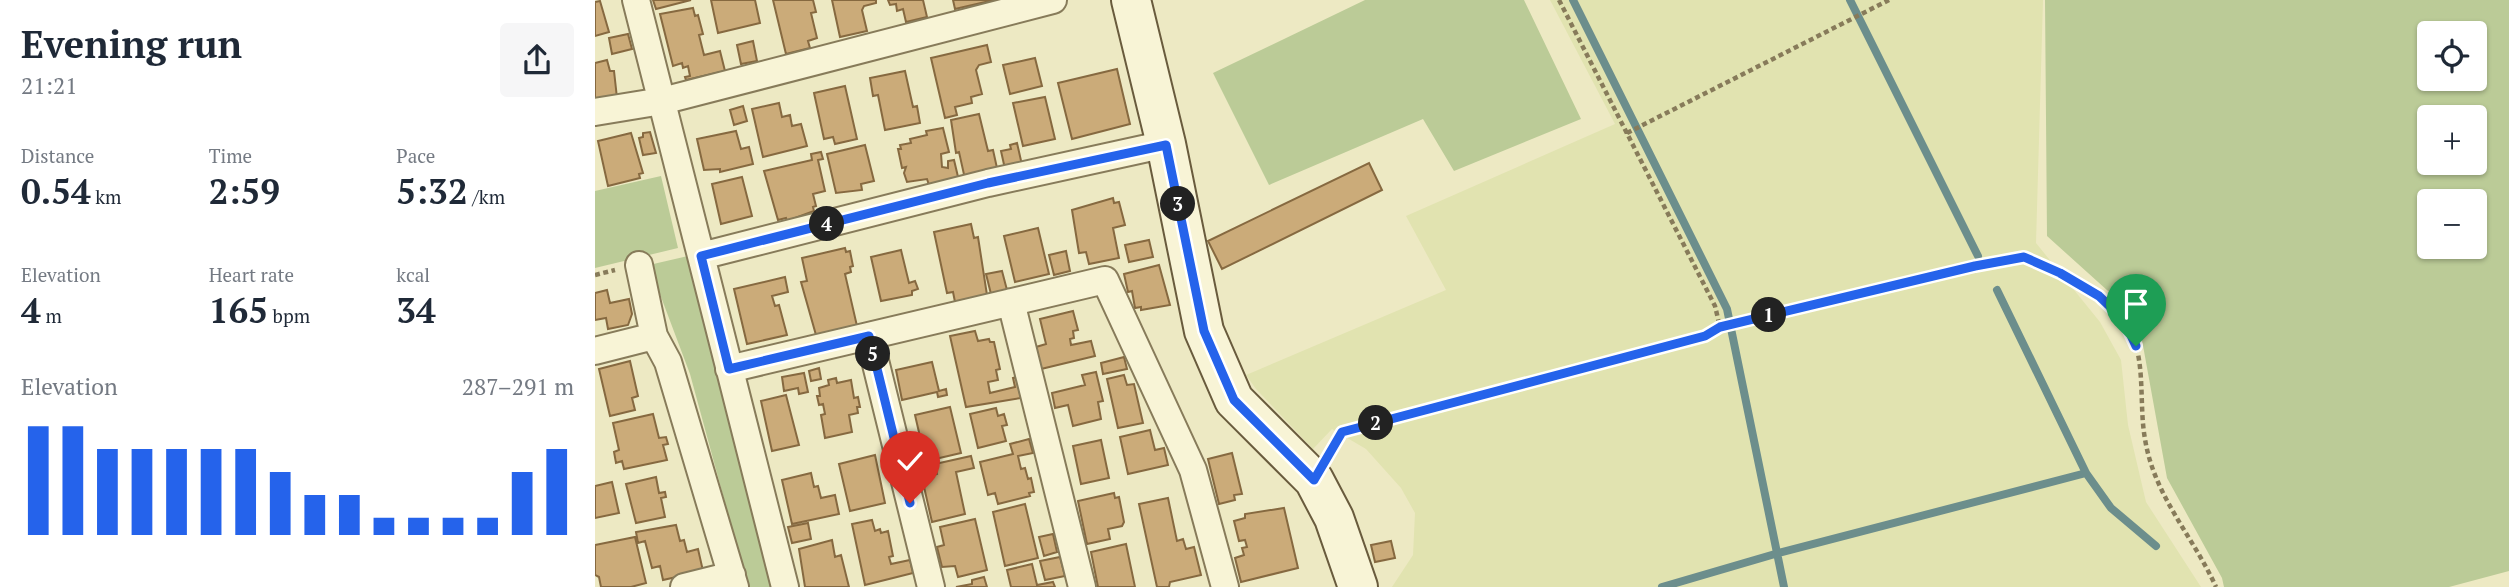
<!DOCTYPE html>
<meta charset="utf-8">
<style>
body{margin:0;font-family:"PT Serif",serif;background:#f6f6f7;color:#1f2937;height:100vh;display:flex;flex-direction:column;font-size:26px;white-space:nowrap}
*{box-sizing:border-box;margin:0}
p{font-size:23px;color:#747a83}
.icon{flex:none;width:38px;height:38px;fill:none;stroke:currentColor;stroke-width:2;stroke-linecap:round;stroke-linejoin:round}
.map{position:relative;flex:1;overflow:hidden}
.drawer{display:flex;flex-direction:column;background:#fff;width:595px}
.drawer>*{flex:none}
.controls{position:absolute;left:1822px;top:21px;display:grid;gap:14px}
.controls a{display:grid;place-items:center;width:70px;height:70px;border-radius:7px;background:#fff;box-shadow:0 2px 5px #0004;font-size:35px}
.pin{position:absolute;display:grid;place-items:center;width:60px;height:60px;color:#fff;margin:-72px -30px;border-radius:50% 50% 50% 0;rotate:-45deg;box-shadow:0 0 7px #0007}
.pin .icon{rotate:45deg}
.km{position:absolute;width:35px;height:35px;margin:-18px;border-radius:50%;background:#222;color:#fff;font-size:19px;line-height:35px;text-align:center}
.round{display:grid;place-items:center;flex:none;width:74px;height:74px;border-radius:7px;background:#f6f6f7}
.summary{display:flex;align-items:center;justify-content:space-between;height:119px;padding:0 21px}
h1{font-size:38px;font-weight:700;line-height:52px}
.stats{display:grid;grid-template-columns:repeat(3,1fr);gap:10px;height:119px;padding:7px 21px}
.stats div{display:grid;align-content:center}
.stats b{font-size:35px;font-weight:700}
.stats small{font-size:19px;font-weight:400}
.stats p{font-size:19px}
.chart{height:196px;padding:14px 21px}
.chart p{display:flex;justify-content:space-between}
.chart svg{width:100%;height:126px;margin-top:7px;stroke:#2563eb;stroke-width:6}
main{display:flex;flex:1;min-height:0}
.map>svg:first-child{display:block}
.farmland{fill:#e1e3b0}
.green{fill:#bbcb97;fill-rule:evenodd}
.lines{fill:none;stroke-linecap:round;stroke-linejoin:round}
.stream{stroke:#6c8e8c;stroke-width:8}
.building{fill:#cbab79;stroke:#866940;stroke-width:2}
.street-casing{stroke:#877b5a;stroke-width:30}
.secondary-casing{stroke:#695b3d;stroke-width:42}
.path{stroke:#877b5a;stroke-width:4.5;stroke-dasharray:5 3.5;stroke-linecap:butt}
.street{stroke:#f8f4d6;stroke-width:26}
.secondary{stroke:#f8f4d6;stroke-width:38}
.route-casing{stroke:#fff;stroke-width:14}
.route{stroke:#2563eb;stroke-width:9}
</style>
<main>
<section class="drawer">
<div class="summary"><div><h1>Evening run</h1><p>21:21</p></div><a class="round"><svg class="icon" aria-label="share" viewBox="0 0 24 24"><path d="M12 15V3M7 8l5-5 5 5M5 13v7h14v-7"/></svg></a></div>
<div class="stats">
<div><p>Distance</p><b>0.54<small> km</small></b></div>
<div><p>Time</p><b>2:59</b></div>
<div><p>Pace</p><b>5:32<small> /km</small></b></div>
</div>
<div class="stats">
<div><p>Elevation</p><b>4<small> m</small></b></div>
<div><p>Heart rate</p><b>165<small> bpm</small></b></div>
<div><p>kcal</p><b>34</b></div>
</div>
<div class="chart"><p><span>Elevation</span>287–291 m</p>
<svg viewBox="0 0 160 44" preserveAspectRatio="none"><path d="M5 44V6M15 44V6M25 44V14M35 44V14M45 44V14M55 44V14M65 44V14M75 44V22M85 44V30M95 44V30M105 44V38M115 44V38M125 44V38M135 44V38M145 44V22M155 44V14"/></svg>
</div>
</section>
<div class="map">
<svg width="1914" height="587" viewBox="0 0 1914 587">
<rect width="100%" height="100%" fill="#ede9c3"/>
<path class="farmland" d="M955,0H1448L1441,243L1505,322L1526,360L1533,425L1551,502L1606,587H797L818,555L820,513L806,488L771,449L737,429L718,449L661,389L651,375L851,290L811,216L1020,124Z"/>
<path class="green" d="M770,0H929L986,119L859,171L828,119L674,185L618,73Z
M1450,0H1914V571L1854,587H1629L1627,578L1572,478L1543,318L1452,236ZM1834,33H1880V79H1834ZM1834,117H1880V163H1834ZM1834,201H1880V247H1834Z
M66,176L83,248L0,268V191Z
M93,256L178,587H153L95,374L54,265Z"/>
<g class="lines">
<path class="stream" d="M978,0L1132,309L1189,587
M1255,0L1383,256
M1402,290L1491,473
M1067,587L1180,554L1491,473L1516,508L1561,546"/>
</g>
<path class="building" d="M58,0H96L61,9Z
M116,0H160L165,23L123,33Z
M178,0H218L221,12L216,13L222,38L213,41L215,48L191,54Z
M237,0H281V3L269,6L267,10L272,31L245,37Z
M293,0H328L332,17L311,22L308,9L302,11L301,4L295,5Z
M358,0H399L360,9Z
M5,1L14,32L0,36V2Z
M98,8L100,16L103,15L108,34L104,35L109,55L125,51L130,71L91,80L90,77L95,76L93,66L88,68L87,63L78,66L65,14Z
M33,34L37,49L17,54L14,38Z
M158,41L162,61L146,64L142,45Z
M392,45L396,62L384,65L381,70L387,94L376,97L377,103L360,107L362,115L350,118L336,58Z
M440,58L447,86L415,94L408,65Z
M12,60L15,71H19L22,98L0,103V63Z
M522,69L535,124L477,139L463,83Z
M310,71L318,107L322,106L325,123L290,130L283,95L278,96L275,78Z
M250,86L262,139L240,144L238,137L229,139L219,93Z
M450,97L460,139L428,146L418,103Z
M184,103L187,117L195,115L197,126L206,124L212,146L168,157L157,109Z
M148,106L152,121L139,125L135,110Z
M384,114L393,151L398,150L402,168L370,179L364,152L361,153L356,120Z
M348,128L354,152L346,154L347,167L353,168V161L359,160L364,181L334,185L332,179L312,182L309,173L311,167L307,168L303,149H306L305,145L316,143L315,139L332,135L331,131Z
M141,131L146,149L154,147L158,164L125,172V169L109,170L102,139Z
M55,132L61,153L48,155L44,138L48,137V133Z
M36,133L48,173L44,174L45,178L13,186L3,141Z
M422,143L427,165L410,169L406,151L416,149L415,145Z
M270,145L279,181L266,184L267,190L241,193L232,154Z
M226,152L228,159L223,160L230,191L218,194L221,206L218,207L219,211L192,221L191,218L183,220L169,171L217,160L216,154Z
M774,163L787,190L627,269L613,241Z
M147,177L157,216L126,224L117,184Z
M518,198L519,203L524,202L530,225L518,228L524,258L494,264L491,252L484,253L477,210Z
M376,224L379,238L383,237L392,295L360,302L358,292L352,293L339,232Z
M443,228L454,274L420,282L409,236Z
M554,240L558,257L534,262L530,245Z
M250,248L251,252L255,251L258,266L255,267L256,272L250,274L262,326L230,336V333L221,335L206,282L212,281L207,258Z
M306,250L314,283L320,281L323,289L317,291V295L286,301L276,257Z
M471,251L475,271L459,275L454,255Z
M564,265L575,305L546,310V307L540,308L537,291L533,292L529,274Z
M407,271L412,290L396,294L391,274Z
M190,277L193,292L177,296L180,306L184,305L192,335L152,344L139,289Z
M12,290L15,303L34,299L37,314L33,325L13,329L11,318L0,320V293Z
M478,311L483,330L478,331L479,338L475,339L476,345L496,341L500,356L446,369L441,347L451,344L445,319Z
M380,331L383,341L394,339L395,342H399L405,369L401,370L403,380L393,382L395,393L420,387L418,378L421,377L426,398L371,407L355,336Z
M529,357L532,369L508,374L506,363Z
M35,361L43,396L37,398L40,410L15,416L4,369Z
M337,362L344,391L351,389L352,395L343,397L342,392L307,400L301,370Z
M224,368L226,379L216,381L214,371Z
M501,372L508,401L503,402L506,419L478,426L473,405L460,408L457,393L490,385L487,375Z
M209,373L213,392L204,394L203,388L189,391L187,377Z
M529,375L532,385L539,384L548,423L523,428L512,379Z
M241,378L242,383L256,380L259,398L263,397L265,407H262L263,413L254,415L257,432L230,438L226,415L230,414L228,404L224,405L222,396H225L224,388L234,385L233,380Z
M191,395L204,445L177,451L166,401Z
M355,407L366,453L323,463L318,443L326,441L320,415Z
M401,408L403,416L409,414L412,425L407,426L411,441L383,448L375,414Z
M58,414L64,438L71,437L73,444L68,445L72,460L29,469L27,461L21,463L19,452L24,450L18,423Z
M555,430L560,450L569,448L573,465L533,474L525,437Z
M434,439L438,453L423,456L426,469L430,468L433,479L436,478L439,492L434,493L435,496L403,504L400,493L393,495L385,462L418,454L415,444Z
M506,440L514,478L486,484L478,446Z
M637,453L647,494L639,495L640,500L624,504L613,459Z
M280,455L290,503L255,511L244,464Z
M376,456L379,468L361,472L370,514L337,522L327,478L342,474L340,464Z
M216,473L219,487L223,486L226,498L240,495L244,514L197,524L187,480Z
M61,477L64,493L70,492L71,497L66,498L70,517L41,523L31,484Z
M17,482L24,513L0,518V486Z
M519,493L520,498L524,497L529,522L527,526L513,529L515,539L492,544L483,501Z
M573,498L582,541L588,539L591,549L599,547L606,575L575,582L574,587H562L544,504Z
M430,504L443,558L410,566L398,512Z
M689,508L703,568L646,582L640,558L649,555L647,548L652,547L650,540L644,541L639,521L650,518V514Z
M380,519L392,570L363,577L360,566L347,567L342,547L349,545L345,527Z
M277,520L280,531L285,529L286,533L293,531L298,556L294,557L296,564L315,560L318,573L270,585L257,524Z
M213,523L216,539L197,543L193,527Z
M81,525L85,541L89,540L92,552L103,549L108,571L68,580L65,566L57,568L50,541L43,543L41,532Z
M458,534L462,552L449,556L444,537Z
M40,537L51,583L36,587H6L4,577L0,575V545Z
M237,540L240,557L246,555L254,587H210L204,549Z
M796,541L800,558L780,562L776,545Z
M531,544L540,587H503L496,552Z
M465,557L470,576L450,580L445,561Z
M437,564L442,585L458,582L460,587H416L412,570Z
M389,577L392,587H361L377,584V580Z"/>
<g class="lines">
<g class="street-casing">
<path id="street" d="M41,0L190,587
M0,112L67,101L458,0
M106,256L393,183L571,144
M44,265L59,336
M416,302L487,587
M274,336L336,587
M0,351L59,336L73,362L140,587
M134,369L510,280L598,470L630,587
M89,587L137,575L136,587"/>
</g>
<g class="secondary-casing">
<path id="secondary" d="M536,0L571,144L609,331L639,400L719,480L739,518L763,587"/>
</g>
<path class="path" d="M964,0L1120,306L1125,327
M1032,133L1294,0
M0,275L20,270
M736,450L747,432L1110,336L1125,327C1191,312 1256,295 1322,280C1355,272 1392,259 1426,258C1448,257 1516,301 1529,320C1553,353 1543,401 1550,439C1559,496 1598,536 1621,587"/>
<use href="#street" class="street"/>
<use href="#secondary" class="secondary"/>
</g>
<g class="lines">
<g class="route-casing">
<path id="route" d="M315,503L274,336L134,369L106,256L393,183L571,145L609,331L639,400L719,480L747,432L1110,336L1125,327L1380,266L1429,257L1465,273L1504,296L1529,320L1541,346"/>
</g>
<use href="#route" class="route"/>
</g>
</svg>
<div class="controls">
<a><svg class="icon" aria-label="locate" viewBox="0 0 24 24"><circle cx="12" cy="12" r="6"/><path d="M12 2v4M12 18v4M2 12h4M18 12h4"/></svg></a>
<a>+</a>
<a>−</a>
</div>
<div class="pin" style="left:1541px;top:346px;background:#1e9e55"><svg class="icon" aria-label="arrive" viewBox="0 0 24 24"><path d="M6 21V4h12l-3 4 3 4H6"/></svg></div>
<div class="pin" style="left:315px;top:503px;background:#d93025"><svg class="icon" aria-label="check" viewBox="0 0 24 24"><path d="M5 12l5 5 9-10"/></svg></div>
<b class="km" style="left:1174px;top:315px">1</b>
<b class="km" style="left:781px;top:423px">2</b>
<b class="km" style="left:583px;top:204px">3</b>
<b class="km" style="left:232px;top:224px">4</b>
<b class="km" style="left:278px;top:354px">5</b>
</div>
</main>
